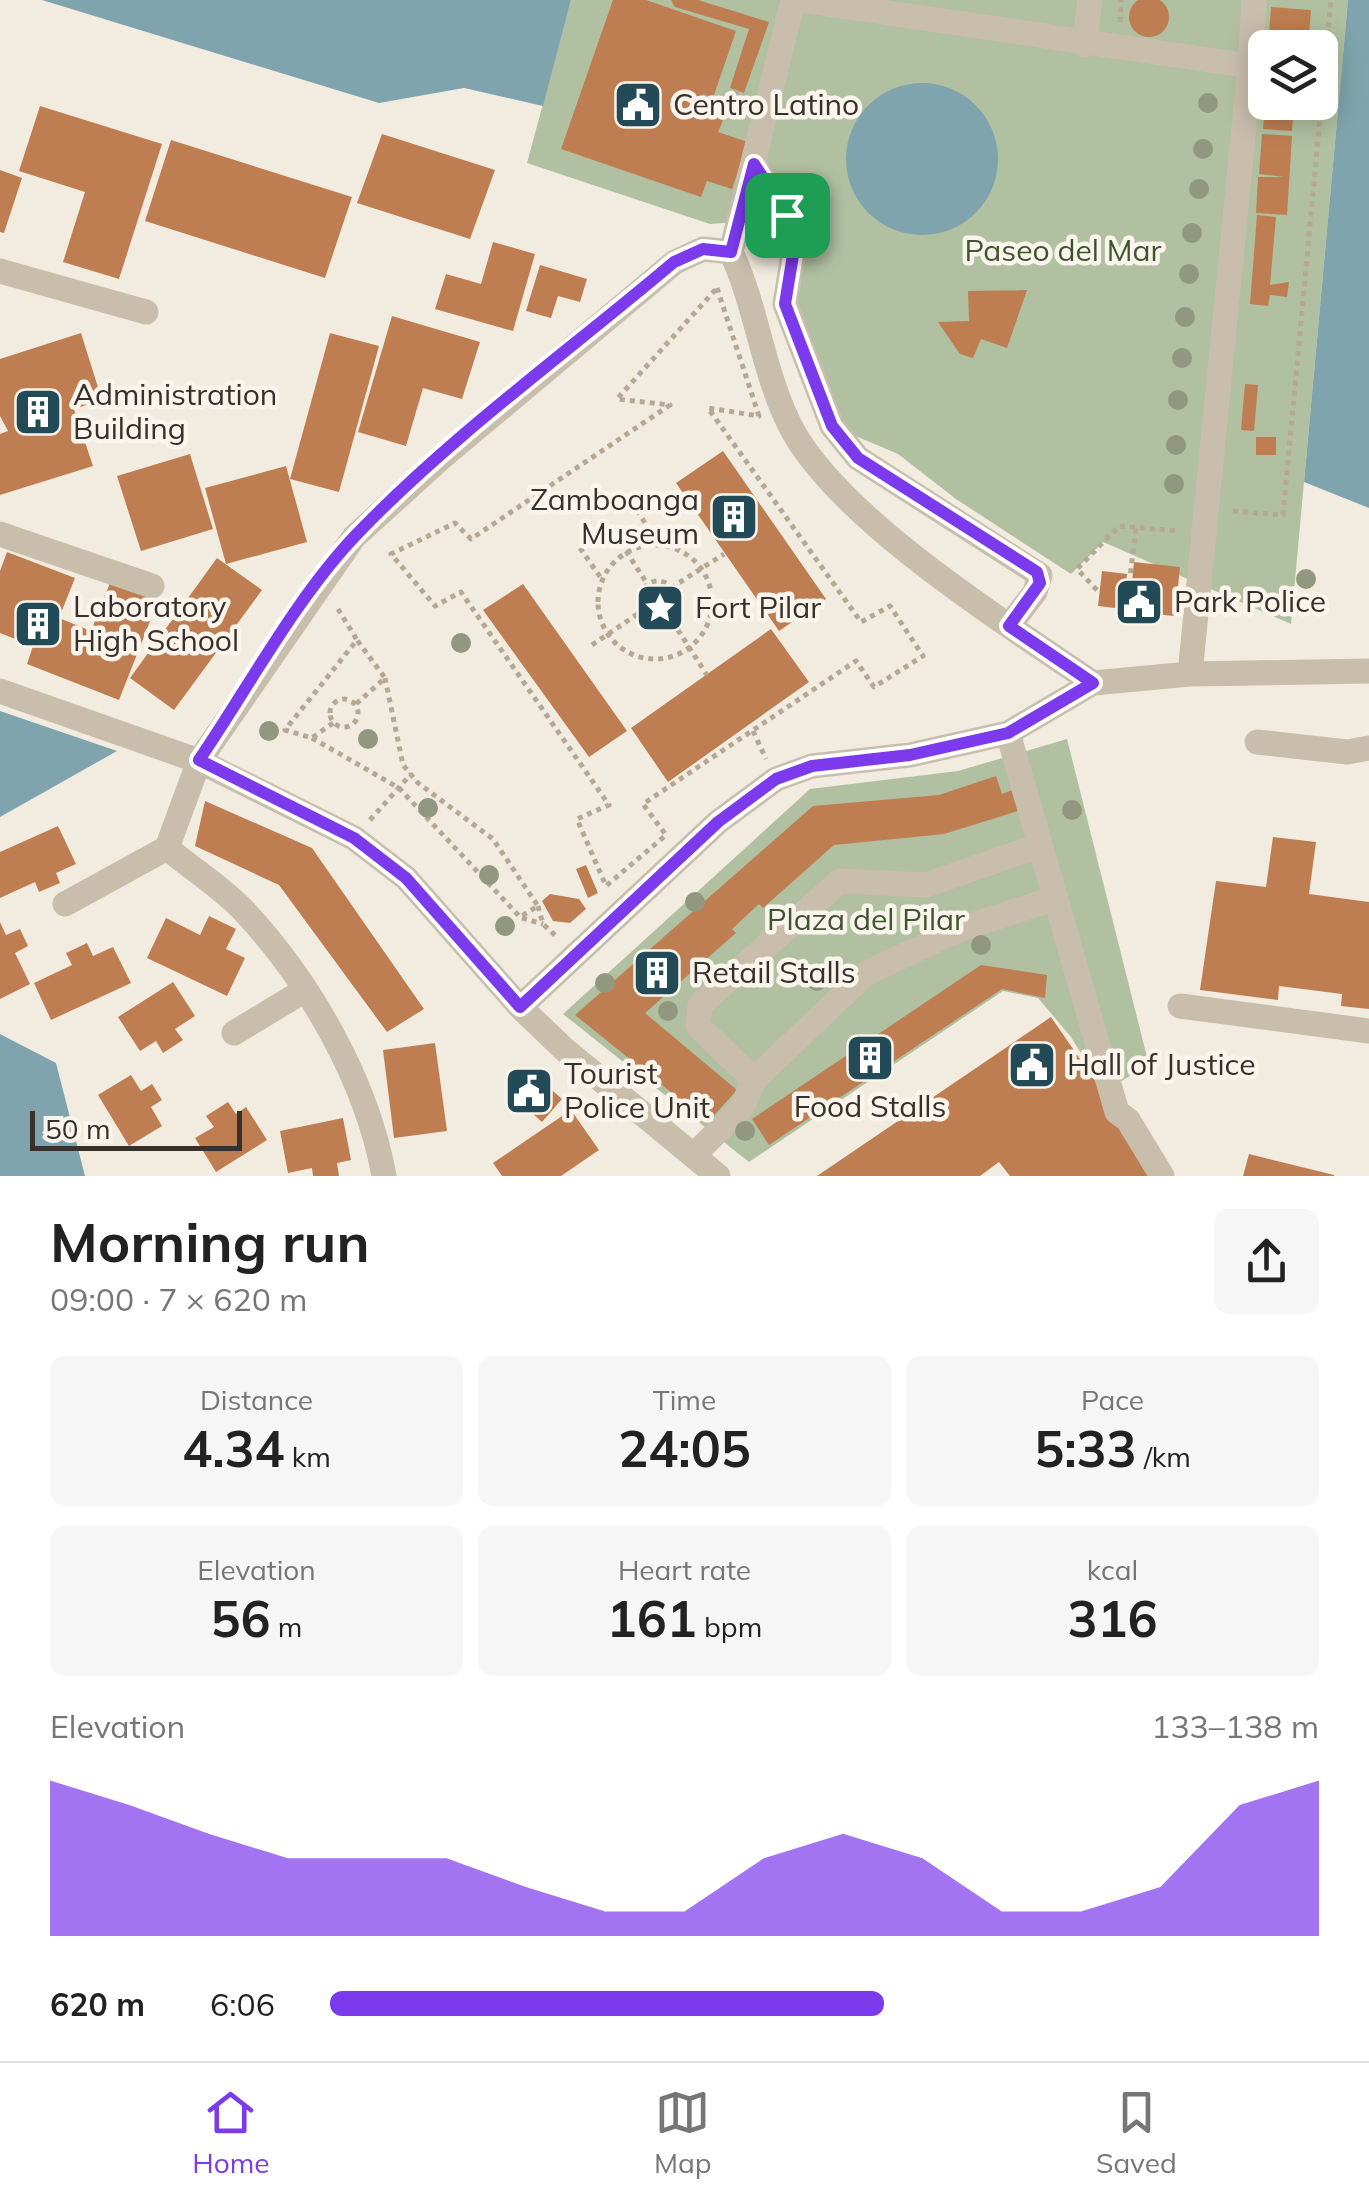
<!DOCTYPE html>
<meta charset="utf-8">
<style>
body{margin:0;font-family:Mulish,sans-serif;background:#f6f6f6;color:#222;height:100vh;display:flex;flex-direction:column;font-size:38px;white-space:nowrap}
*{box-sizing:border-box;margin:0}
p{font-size:32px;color:#767676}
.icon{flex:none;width:55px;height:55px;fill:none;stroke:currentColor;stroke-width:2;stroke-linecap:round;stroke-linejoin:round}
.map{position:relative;height:1176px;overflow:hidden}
.drawer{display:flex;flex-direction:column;background:#fff;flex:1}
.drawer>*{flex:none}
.controls{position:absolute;left:1248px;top:30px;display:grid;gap:20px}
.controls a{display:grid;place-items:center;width:90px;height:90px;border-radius:15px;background:#fff;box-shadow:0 5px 25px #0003;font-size:50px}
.scale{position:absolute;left:30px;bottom:25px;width:212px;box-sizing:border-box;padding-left:10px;border:5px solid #38312b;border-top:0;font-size:28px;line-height:35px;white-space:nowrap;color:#38312b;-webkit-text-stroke:8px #f9f5ec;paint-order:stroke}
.pin{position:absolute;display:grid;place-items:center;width:85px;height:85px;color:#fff;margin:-42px;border-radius:20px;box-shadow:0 5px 15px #0006}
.round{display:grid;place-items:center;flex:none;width:105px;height:105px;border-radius:15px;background:#f6f6f6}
.summary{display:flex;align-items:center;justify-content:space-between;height:170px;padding:0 50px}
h1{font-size:55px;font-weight:700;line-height:75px}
.metrics{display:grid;grid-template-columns:repeat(3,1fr);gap:15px;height:170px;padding:10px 50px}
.metrics div{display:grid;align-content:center;border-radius:15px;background:#f6f6f6;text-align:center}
.metrics b{font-size:50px;font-weight:700}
.metrics small{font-size:28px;font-weight:400}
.metrics p{font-size:28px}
.chart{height:280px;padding:20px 50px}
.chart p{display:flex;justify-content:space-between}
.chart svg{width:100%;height:180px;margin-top:10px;fill:#7c3aed;opacity:.7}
ul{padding:0 50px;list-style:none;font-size:32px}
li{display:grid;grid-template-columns:160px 120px 1fr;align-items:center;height:75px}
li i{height:25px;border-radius:12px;background:#7c3aed}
.dock{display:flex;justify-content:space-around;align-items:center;height:140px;border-top:2px solid #e0e0e0;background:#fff;font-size:28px;color:#767676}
.dock a{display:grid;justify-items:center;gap:5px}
.dock .active{color:#7c3aed}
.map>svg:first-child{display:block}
.green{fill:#b0c0a0;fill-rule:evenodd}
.water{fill:#80a4ad}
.building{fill:#be7e51}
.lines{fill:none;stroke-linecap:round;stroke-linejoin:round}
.path{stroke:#b5a996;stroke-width:5;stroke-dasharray:5 5;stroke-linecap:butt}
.minor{stroke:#c9beac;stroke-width:25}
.tree{fill:#91987f}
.route-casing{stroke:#fff;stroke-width:20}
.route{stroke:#7c3aed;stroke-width:12}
.labels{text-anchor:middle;stroke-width:9;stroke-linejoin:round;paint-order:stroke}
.poi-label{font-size:30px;fill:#38312b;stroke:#f9f5ec;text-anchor:start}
.park-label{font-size:30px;fill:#415430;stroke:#f9f5ec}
</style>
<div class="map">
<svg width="1369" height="1176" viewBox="0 0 1369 1176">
<rect width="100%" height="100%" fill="#f2ece0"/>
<path class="green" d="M571,0H1348L1291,624L1103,542L1071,574L956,499L898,454L832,426L787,304L789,218L710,224L527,163ZM1265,48H1320V102H1265Z
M1067,739L1149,1065L1104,1091L1071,1037L1038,998L1003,991L749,1162L563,1014L810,789L958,771Z"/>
<path class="water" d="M42,0H571L543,106L464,88L379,103Z
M1348,0H1369V508L1304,482Z
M846 159a76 76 0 1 1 152 0a76 76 0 1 1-152 0Z
M0,711L117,751L0,817Z
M0,1034L56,1063L85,1176H0Z"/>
<path class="building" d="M1129 17a20 20 0 1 1 40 0a20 20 0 1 1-40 0Z
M613,0H646L736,31L713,98L703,94L697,111L723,120L718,132L748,142L732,189L707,181L701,197L561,149Z
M671,0H698L769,22L744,93L730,88L749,29L675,7Z
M1271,7L1311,10L1308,48H1268Z
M1265,102H1294L1292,131L1263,129Z
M40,106L162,144L119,279L63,262L85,192L19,171Z
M382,134L495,170L470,239L357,203Z
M1262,134L1292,136L1287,215L1256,213L1258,177H1284L1259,174Z
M171,140L352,197L325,278L145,221Z
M0,170L22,178L4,233L0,232Z
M1257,215L1276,217L1270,285L1289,282L1287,297L1270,295L1268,306L1250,304Z
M493,242L535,254L513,331L435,309L446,274L481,284Z
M540,265L587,279L580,302L558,296L551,318L526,311Z
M1027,290L1007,348L981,339L973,358L960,354L938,322L969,321L968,291Z
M392,316L480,342L462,399L423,388L406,446L358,432Z
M81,333L102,400L74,409L93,466L0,495V434L8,431L0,416V359Z
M330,333L379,346L339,492L290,479Z
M1245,384L1258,385L1254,431L1241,430Z
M1256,437H1276V455H1256Z
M723,451L826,599L779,631L676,483Z
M190,454L213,529L141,551L117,476Z
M286,466L307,542L226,564L205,488Z
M7,552L75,578L59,618L91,631L110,583L158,601L119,700L27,664L33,646L0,633V571Z
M217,558L262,590L174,710L130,678Z
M1134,562L1180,567L1175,616L1129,612Z
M1102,571L1127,574L1123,609L1098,606Z
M523,584L627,731L589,757L483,610Z
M771,629L809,682L668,782L631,728Z
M996,776L1002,794L1015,789L1021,810L944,834L834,845L763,908L759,904L732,929L736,933L645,1013L737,1090L708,1122L575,1015L813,806L939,795Z
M205,801L312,848L424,1009L387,1032L279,885L195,846Z
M58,826L76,864L56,873L60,883L39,892L35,882L0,898V852Z
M1273,837L1316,842L1309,894L1369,902V1009L1341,1006L1342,994L1279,986L1278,1000L1200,990L1216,881L1266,887Z
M586,865L598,893L588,898L576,869Z
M550,894L579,899L586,909L570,923L553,921L542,901Z
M209,916L236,929L226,949L245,958L227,996L147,958L166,918L200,935Z
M0,922L6,935L20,929L28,946L15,953L30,984L0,999Z
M87,943L93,956L113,947L131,983L51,1020L34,983L72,965L66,953Z
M981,965L1047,975L1045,998L1002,989L769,1145L752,1119Z
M173,982L195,1016L175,1029L183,1040L163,1053L156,1041L140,1051L118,1017Z
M1051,1017L1161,1176H1010L999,1162L980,1176H817Z
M435,1043L447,1131L394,1138L383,1050Z
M528,1069L562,1099L542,1122L507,1091Z
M131,1075L141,1091L152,1084L162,1100L151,1107L162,1126L129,1146L98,1095Z
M228,1102L236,1114L246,1107L267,1140L216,1172L195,1138L214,1127L206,1116Z
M571,1110L599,1150L561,1176H502L493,1163Z
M343,1118L351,1160L337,1163L339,1176H313L312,1168L288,1173L280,1131Z
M1249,1154L1334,1175V1176H1243Z"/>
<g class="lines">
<path class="path" d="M1120,22L1121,0
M737,90L731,105L739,107
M717,288L759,416L708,408L861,622L890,606L923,656L874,687L856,661L643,804L666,835L606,886L577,819L609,805L461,592L435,606L391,554L455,523L471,539L670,405L617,399Z
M637,510L658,544
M1233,511L1283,515L1331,0
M598 602a57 57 0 1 1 114 0a57 57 0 1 1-114 0Z
M580,548L601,578
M626,551L648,585
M641 598a17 17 0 1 1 34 0a17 17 0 1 1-34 0Z
M671,588L724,554
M1097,590L1077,569L1119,526L1177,531
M1127,603L1136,527
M338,609L357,640
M667,613L707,675
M592,645L645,609
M330 713a14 14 0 1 1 28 0a14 14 0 1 1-28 0Z
M333,723L312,738L285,730L357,640L385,678L356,704
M753,731L766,759
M312,738L399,788L520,917L538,906L493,839L418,783L403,765L385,678
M370,820L411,774
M538,906L543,924L558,938
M522,918L543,924"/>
<path class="minor" d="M800,0L1250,66L1190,674
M1084,45L1090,0
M1250,66L1254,0
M754,164L787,215L794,249L785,304L832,426L858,458L1040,575L1035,592L1009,626
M731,252L793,0
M0,271L146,312
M0,534L152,586
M0,691L199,761L354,838L406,878L520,1007L565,1050L718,1176
M1008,733L1117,1112L1128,1120L1162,1176
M1257,742L1347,752L1369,748
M65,904L167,848
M1180,1006L1369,1031
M520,1007L718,822L776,779L812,766L910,755L1008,733L1093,683L1190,674L1369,671
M234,1033L305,990
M754,1080L865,974L960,929L1053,899
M695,1154L742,1107L754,1080L698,1026L700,1005L840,881L926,885L1038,846
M384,1176C367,1081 310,982 245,912C223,888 192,869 167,848L199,761L354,537L441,458L675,262L703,249L731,252C758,309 763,377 794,433C846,523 1005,623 1093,683"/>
</g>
<g class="tree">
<circle cx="1208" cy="103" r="10"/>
<circle cx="1203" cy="149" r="10"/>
<circle cx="1199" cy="189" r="10"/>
<circle cx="1192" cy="233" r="10"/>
<circle cx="1189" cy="274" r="10"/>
<circle cx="1185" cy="317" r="10"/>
<circle cx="1182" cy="358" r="10"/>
<circle cx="1178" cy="400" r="10"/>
<circle cx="1176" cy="445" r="10"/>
<circle cx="1174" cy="484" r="10"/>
<circle cx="1306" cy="579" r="10"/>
<circle cx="461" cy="643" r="10"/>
<circle cx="269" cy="731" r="10"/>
<circle cx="368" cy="739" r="10"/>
<circle cx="428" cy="808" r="10"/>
<circle cx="1072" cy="810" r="10"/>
<circle cx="489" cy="875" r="10"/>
<circle cx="695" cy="902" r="10"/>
<circle cx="505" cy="926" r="10"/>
<circle cx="981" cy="945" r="10"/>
<circle cx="817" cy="981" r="10"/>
<circle cx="605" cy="983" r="10"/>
<circle cx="668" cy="1011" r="10"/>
<circle cx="745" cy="1131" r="10"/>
</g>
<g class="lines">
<g class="route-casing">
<path id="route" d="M754,164L787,215L794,249L785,304L832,426L858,458L1037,572L1040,583L1009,626L1093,683L1008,733L910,755L812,766L776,779L718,822L520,1007L406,878L354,838L199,760C248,688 296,598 356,535C452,435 569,351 674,262L703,249L731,252Z"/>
</g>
<use href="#route" class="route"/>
</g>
<defs>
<g id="civic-square" transform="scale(2.5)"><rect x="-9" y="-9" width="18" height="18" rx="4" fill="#234b57" stroke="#f9f5ec"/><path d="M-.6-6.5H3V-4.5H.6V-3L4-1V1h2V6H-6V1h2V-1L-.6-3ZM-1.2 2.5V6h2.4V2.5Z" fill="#fff"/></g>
<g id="building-square" transform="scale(2.5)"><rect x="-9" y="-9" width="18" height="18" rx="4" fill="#234b57" stroke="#f9f5ec"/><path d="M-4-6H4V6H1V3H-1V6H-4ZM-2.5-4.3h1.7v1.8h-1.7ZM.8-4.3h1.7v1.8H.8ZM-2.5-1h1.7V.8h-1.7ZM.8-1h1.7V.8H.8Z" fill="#fff"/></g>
<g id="sight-square" transform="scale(2.5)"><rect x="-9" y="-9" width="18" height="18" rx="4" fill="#234b57" stroke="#f9f5ec"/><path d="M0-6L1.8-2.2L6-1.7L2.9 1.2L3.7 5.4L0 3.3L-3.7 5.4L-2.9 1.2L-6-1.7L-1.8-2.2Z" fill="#fff"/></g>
</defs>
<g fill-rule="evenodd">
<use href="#civic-square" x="638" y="105"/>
<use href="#building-square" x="38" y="412"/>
<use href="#building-square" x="734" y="517"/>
<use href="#civic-square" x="1139" y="602"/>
<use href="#sight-square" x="660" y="608"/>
<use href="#building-square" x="38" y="624"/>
<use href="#building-square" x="657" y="973"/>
<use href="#building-square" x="870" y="1058"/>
<use href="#civic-square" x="1032" y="1065"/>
<use href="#civic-square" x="529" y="1091"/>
</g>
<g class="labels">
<g class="poi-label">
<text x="673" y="115">Centro Latino</text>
<text x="73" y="405">Administration<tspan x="73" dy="34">Building</tspan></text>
<text x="699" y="510" text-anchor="end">Zamboanga<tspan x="699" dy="34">Museum</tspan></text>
<text x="1174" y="612">Park Police</text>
<text x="73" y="617">Laboratory<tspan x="73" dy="34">High School</tspan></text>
<text x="695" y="618">Fort Pilar</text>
<text x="692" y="983">Retail Stalls</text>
<text x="1067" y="1075">Hall of Justice</text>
<text x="564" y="1084">Tourist<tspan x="564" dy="34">Police Unit</tspan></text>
<text x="870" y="1117" text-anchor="middle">Food Stalls</text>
</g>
<g class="park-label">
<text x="1063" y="261">Paseo del Mar</text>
<text x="866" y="930">Plaza del Pilar</text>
</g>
</g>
</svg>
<div class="controls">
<a><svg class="icon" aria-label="layers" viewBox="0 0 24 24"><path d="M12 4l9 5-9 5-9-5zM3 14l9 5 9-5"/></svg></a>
</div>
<div class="scale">50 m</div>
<div class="pin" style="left:787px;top:215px;background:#1e9e55"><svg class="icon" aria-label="arrive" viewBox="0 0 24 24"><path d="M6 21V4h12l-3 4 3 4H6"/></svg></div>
</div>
<section class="drawer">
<div class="summary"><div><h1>Morning run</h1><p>09:00 · 7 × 620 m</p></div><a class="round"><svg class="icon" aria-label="share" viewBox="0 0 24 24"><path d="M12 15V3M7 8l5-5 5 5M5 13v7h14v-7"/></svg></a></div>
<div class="metrics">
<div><p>Distance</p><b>4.34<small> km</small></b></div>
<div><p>Time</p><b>24:05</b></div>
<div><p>Pace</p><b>5:33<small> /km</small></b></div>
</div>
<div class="metrics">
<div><p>Elevation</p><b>56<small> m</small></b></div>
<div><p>Heart rate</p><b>161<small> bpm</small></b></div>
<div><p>kcal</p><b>316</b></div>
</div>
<div class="chart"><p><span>Elevation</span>133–138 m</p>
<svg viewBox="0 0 160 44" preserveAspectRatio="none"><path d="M0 44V6L10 12L20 19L30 25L40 25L50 25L60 32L70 38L80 38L90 25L100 19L110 25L120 38L130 38L140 32L150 12L160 6V44z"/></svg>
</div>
<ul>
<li><b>620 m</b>6:06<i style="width:56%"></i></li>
</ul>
</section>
<nav class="dock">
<a class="active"><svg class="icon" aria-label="home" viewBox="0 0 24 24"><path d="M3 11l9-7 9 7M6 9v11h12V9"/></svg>Home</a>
<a><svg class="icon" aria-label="map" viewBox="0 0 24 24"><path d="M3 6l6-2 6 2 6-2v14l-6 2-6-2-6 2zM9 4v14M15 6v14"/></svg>Map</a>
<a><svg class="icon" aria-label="saved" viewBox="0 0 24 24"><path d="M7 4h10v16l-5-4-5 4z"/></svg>Saved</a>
</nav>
